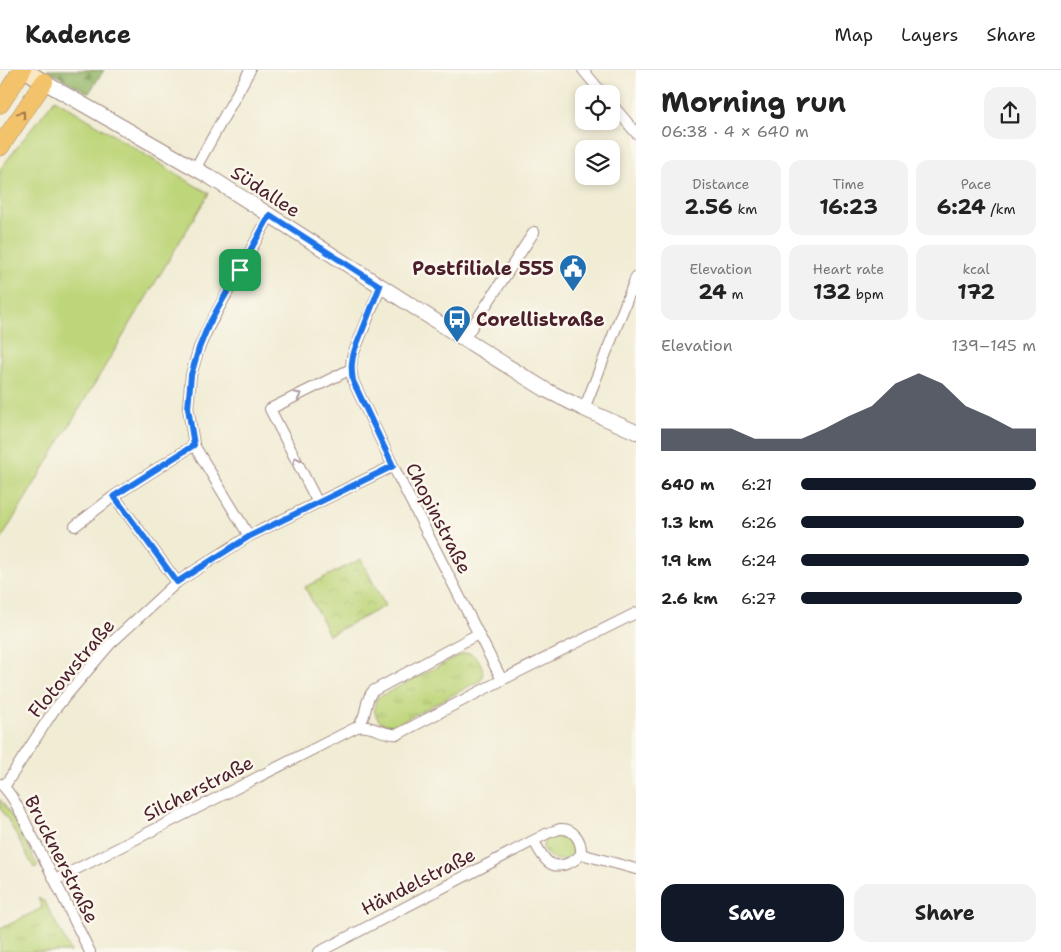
<!DOCTYPE html>
<meta charset="utf-8">
<style>
body{margin:0;font-family:"Shantell Sans",sans-serif;background:#f2f2f2;color:#222;height:100vh;display:flex;flex-direction:column;font-size:19px;white-space:nowrap}
*{box-sizing:border-box;margin:0}
p{font-size:16px;color:#767676}
.icon{flex:none;width:28px;height:28px;fill:none;stroke:currentColor;stroke-width:2;stroke-linecap:round;stroke-linejoin:round}
.map{position:relative;flex:1;overflow:hidden}
.panel{display:flex;flex-direction:column;background:#fff;width:425px}
.panel>*{flex:none}
.fabs{position:absolute;left:575px;top:15px;display:grid;gap:10px}
.fabs a{display:grid;place-items:center;width:45px;height:45px;border-radius:10px;background:#fff;box-shadow:0 2px 8px #0003;font-size:25px}
.pin{position:absolute;display:grid;place-items:center;width:42px;height:42px;color:#fff;margin:-21px;border-radius:10px;box-shadow:0 2px 8px #0006}
.round{display:grid;place-items:center;flex:none;width:52px;height:52px;border-radius:15px;background:#f2f2f2}
.summary{display:flex;align-items:center;justify-content:space-between;height:85px;padding:0 25px}
h1{font-size:28px;font-weight:700;line-height:38px}
.figures{display:grid;grid-template-columns:repeat(3,1fr);gap:8px;height:85px;padding:5px 25px}
.figures div{display:grid;align-content:center;border-radius:12px;background:#f2f2f2;text-align:center}
.figures b{font-size:21px;font-weight:700}
.figures small{font-size:14px;font-weight:400}
.figures p{font-size:14px}
.chart{height:140px;padding:10px 25px}
.chart p{display:flex;justify-content:space-between}
.chart svg{width:100%;height:90px;margin-top:5px;fill:#111827;opacity:.7}
.action{display:flex;gap:10px;margin-top:auto;padding:10px 25px}
.action a{flex:1;height:58px;border-radius:15px;background:#111827;color:#fff;font-size:20px;font-weight:700;line-height:58px;text-align:center}
.action a+a{background:#f2f2f2;color:#222}
ul{padding:0 25px;list-style:none;font-size:16px}
li{display:grid;grid-template-columns:80px 60px 1fr;align-items:center;height:38px}
li i{height:12px;border-radius:6px;background:#111827}
header{display:flex;align-items:center;gap:30px;box-sizing:border-box;height:70px;padding:0 25px;background:#fff;border-bottom:1px solid #e0e0e0}
header strong{font-size:24px}
nav{display:flex;gap:28px;margin-inline-start:auto;font-size:18px}
main{display:flex;flex:1;min-height:0}
.map>svg:first-child{display:block}
.grass{fill:url(#grass-tufts);stroke:#847a52}
.forest{fill:url(#forest-firs);stroke:#706b4a}
.park{fill:url(#park-crowns);stroke:#847a52}
.garden{fill:#bed67a;stroke:#847a52}
.lines{fill:none;stroke-linecap:round;stroke-linejoin:round}
.minor-casing{stroke:#9e8680;stroke-width:12}
.tertiary-casing{stroke:#9e8680;stroke-width:16}
.secondary-casing{stroke:#9e8680;stroke-width:17}
.trunk-casing{stroke:#9e8680;stroke-width:19}
.minor{stroke:#fff;stroke-width:10}
.tertiary{stroke:#fff;stroke-width:14}
.secondary{stroke:#fae7c3;stroke-width:15}
.trunk{stroke:#f2c36a;stroke-width:18}
.oneway{stroke:#9e714a}
.oneway2{stroke:#ae9aa0}
.route-casing{stroke:#fff;stroke-width:10}
.route{stroke:#1a73e8;stroke-width:6}
.labels{text-anchor:middle;stroke-width:5;stroke-linejoin:round;paint-order:stroke}
.street-label{font-size:19px;fill:#4a1f2b;stroke:#fbf7ec}
.poi-label{font-size:19px;font-weight:bold;fill:#4a1f2b;stroke:#fbf7ec;text-anchor:end}
</style>
<header>
<strong>Kadence</strong>
<nav><a>Map</a><a>Layers</a><a>Share</a></nav>
</header>
<main>
<div class="map">
<svg width="636" height="882" viewBox="0 0 636 882">
<defs>
<pattern id="grass-tufts" width="24" height="20" patternUnits="userSpaceOnUse" patternTransform="scale(1.25)"><rect width="24" height="20" fill="#bed67a"/><path d="M3 7l-1-3M5 7V3M7 7l1-3M15 17l-1-3M17 17v-4M19 17l1-3" fill="none" stroke="#a5b76a"/></pattern>
<pattern id="forest-firs" width="22" height="20" patternUnits="userSpaceOnUse" patternTransform="scale(1.25)"><rect width="22" height="20" fill="#96b76a"/><path d="M5 1l3.5 6h-7zM16 11l3.5 6h-7z" fill="#7c9457"/></pattern>
<pattern id="park-crowns" width="20" height="18" patternUnits="userSpaceOnUse" patternTransform="scale(1.25)"><rect width="20" height="18" fill="#bed67a"/><path d="M2 6a3 3 0 1 1 6 0M12 15a3 3 0 1 1 6 0" fill="none" stroke="#a5b76a"/></pattern>
</defs>
<rect width="100%" height="100%" fill="#fbf7ec"/>
<filter id="ink" filterUnits="userSpaceOnUse"><feTurbulence type="fractalNoise" baseFrequency=".02" numOctaves="2"/><feDisplacementMap in="SourceGraphic" scale="10" xChannelSelector="R" yChannelSelector="G"/><feConvolveMatrix kernelMatrix="1 2 1 2 8 2 1 2 1" color-interpolation-filters="sRGB"/></filter>
<filter id="wash" filterUnits="userSpaceOnUse"><feTurbulence type="fractalNoise" baseFrequency=".0096" numOctaves="4" result="noise"/><feDisplacementMap in="SourceGraphic" scale="20" xChannelSelector="R" yChannelSelector="G"/><feGaussianBlur stdDeviation="1.12" result="paint"/><feColorMatrix in="noise" values="0 0 0 0 0 0 0 0 0 0 0 0 0 0 0 0 0 1.4 0 .05"/><feComposite in="paint" operator="in"/></filter>
<g filter="url(#wash)">
<rect width="100%" height="100%" fill="#f1ecd4"/>
<path class="grass" d="M469,583C480,588 486,599 481,610L395,655C378,657 370,642 377,628L462,584Z
M0,729L11,745L38,796L34,798L7,748L0,738Z
M556,764C568,764 575,770 576,781C565,802 533,782 546,770C548,767 553,766 556,764Z
M38,828L45,832L71,882H0V859L42,838Z"/>
<path class="forest" d="M47,0H104L89,23Z"/>
<path class="park" d="M361,489L385,536L329,565L305,517Z"/>
<path class="garden" d="M55,29L196,116L209,123L0,471V99Z"/>
</g>
<g filter="url(#ink)">
<g class="lines">
<g class="minor-casing">
<path id="minor" d="M583,0L603,24
M611,33L636,63
M195,99L250,0
M381,216L352,287L351,299L353,311L393,396L502,610
M464,269L534,162
M584,339L636,207
M114,426L177,512
M318,433L270,339L351,299
M75,456L114,426L194,375
M249,466L194,375L188,337L191,305L199,278L209,256L270,145
M357,657C369,645 363,632 373,621L478,564
M1,714C14,726 23,748 31,764C52,803 70,842 90,882
M4,717L54,640L110,574L177,512L249,466L393,396
M581,784L636,799
M55,810L357,657C372,654 384,666 398,664L502,610L636,543
M319,882L548,763C552,762 556,760 560,759C574,758 582,771 581,784C578,788 574,791 569,793C549,802 542,786 534,771"/>
</g>
<g class="tertiary-casing">
<path id="tertiary" d="M44,12L210,107L464,269L546,320L584,339L636,362"/>
</g>
<g class="secondary-casing">
<path id="secondary" d="M25,0L44,12"/>
</g>
<g class="trunk-casing">
<path id="trunk" d="M0,34L22,0
M0,77L44,12"/>
</g>
<use href="#minor" class="minor"/>
<use href="#tertiary" class="tertiary"/>
<use href="#secondary" class="secondary"/>
<use href="#trunk" class="trunk"/>
</g>
<defs><path id="oneway-chevron" d="M-2-3.5L2.5 0L-2 3.5" fill="none" stroke-width="1.6" stroke-linecap="round" stroke-linejoin="round" transform="scale(1.25)"/></defs>
<use class="oneway" href="#oneway-chevron" transform="translate(22 44) rotate(-56)"/>
<g class="oneway2">
<use href="#oneway-chevron" transform="translate(298 325) rotate(-27)"/>
<use href="#oneway-chevron" transform="translate(296 390) rotate(-117)"/>
</g>
</g>
<g class="lines" filter="url(#ink)">
<g class="route-casing">
<path id="route" d="M270,145L380,216L355,279C351,291 351,299 353,311L393,396L250,466L177,512L114,426L194,375L188,338L191,305L199,278L208,256Z"/>
</g>
<use href="#route" class="route"/>
</g>
<defs>
<g id="civic-pin" transform="scale(1.4375)"><path d="M0 17L-7.5 6A9.5 9.5 0 1 1 7.5 6Z" fill="#1f6fb2" stroke="#fbf7ec"/><path d="M-.6-6.5H3V-4.5H.6V-3L4-1V1h2V6H-6V1h2V-1L-.6-3ZM-1.2 2.5V6h2.4V2.5Z" fill="#fff"/></g>
<g id="bus-pin" transform="scale(1.4375)"><path d="M0 17L-7.5 6A9.5 9.5 0 1 1 7.5 6Z" fill="#1f6fb2" stroke="#fbf7ec"/><path d="M-5-6H5V4H4V6H2V4H-2V6H-4V4H-5ZM-3.5-4V0h7V-4ZM-3.5 1.2v1.5H-2V1.2ZM2 1.2v1.5H3.5V1.2Z" fill="#fff"/></g>
</defs>
<g fill-rule="evenodd">
<use href="#civic-pin" x="573" y="198"/>
<use href="#bus-pin" x="457" y="249"/>
</g>
<g class="labels">
<g class="street-label">
<text transform="translate(266 121) rotate(33)" y="7">Südallee</text>
<text transform="translate(439 448) rotate(63)" y="7">Chopinstraße</text>
<text transform="translate(71 598) rotate(-50)" y="7">Flotowstraße</text>
<text transform="translate(198 718) rotate(-27)" y="7">Silcherstraße</text>
<text transform="translate(62 789) rotate(63)" y="7">Brucknerstraße</text>
<text transform="translate(418 811) rotate(-27)" y="7">Händelstraße</text>
</g>
<g class="poi-label">
<text x="554" y="205">Postfiliale 555</text>
<text x="476" y="256" text-anchor="start">Corellistraße</text>
</g>
</g>
</svg>
<div class="fabs">
<a><svg class="icon" aria-label="locate" viewBox="0 0 24 24"><circle cx="12" cy="12" r="6"/><path d="M12 2v4M12 18v4M2 12h4M18 12h4"/></svg></a>
<a><svg class="icon" aria-label="layers" viewBox="0 0 24 24"><path d="M12 4l9 5-9 5-9-5zM3 14l9 5 9-5"/></svg></a>
</div>
<div class="pin" style="left:240px;top:200px;background:#1e9e55"><svg class="icon" aria-label="arrive" viewBox="0 0 24 24"><path d="M6 21V4h12l-3 4 3 4H6"/></svg></div>
</div>
<section class="panel">
<div class="summary"><div><h1>Morning run</h1><p>06:38 · 4 × 640 m</p></div><a class="round"><svg class="icon" aria-label="share" viewBox="0 0 24 24"><path d="M12 15V3M7 8l5-5 5 5M5 13v7h14v-7"/></svg></a></div>
<div class="figures">
<div><p>Distance</p><b>2.56<small> km</small></b></div>
<div><p>Time</p><b>16:23</b></div>
<div><p>Pace</p><b>6:24<small> /km</small></b></div>
</div>
<div class="figures">
<div><p>Elevation</p><b>24<small> m</small></b></div>
<div><p>Heart rate</p><b>132<small> bpm</small></b></div>
<div><p>kcal</p><b>172</b></div>
</div>
<div class="chart"><p><span>Elevation</span>139–145 m</p>
<svg viewBox="0 0 160 44" preserveAspectRatio="none"><path d="M0 44V33L10 33L20 33L30 33L40 38L50 38L60 38L70 33L80 27L90 22L100 11L110 6L120 11L130 22L140 27L150 33L160 33V44z"/></svg>
</div>
<ul>
<li><b>640 m</b>6:21<i style="width:100%"></i></li>
<li><b>1.3 km</b>6:26<i style="width:95%"></i></li>
<li><b>1.9 km</b>6:24<i style="width:97%"></i></li>
<li><b>2.6 km</b>6:27<i style="width:94%"></i></li>
</ul>
<div class="action"><a>Save</a><a>Share</a></div>
</section>
</main>
